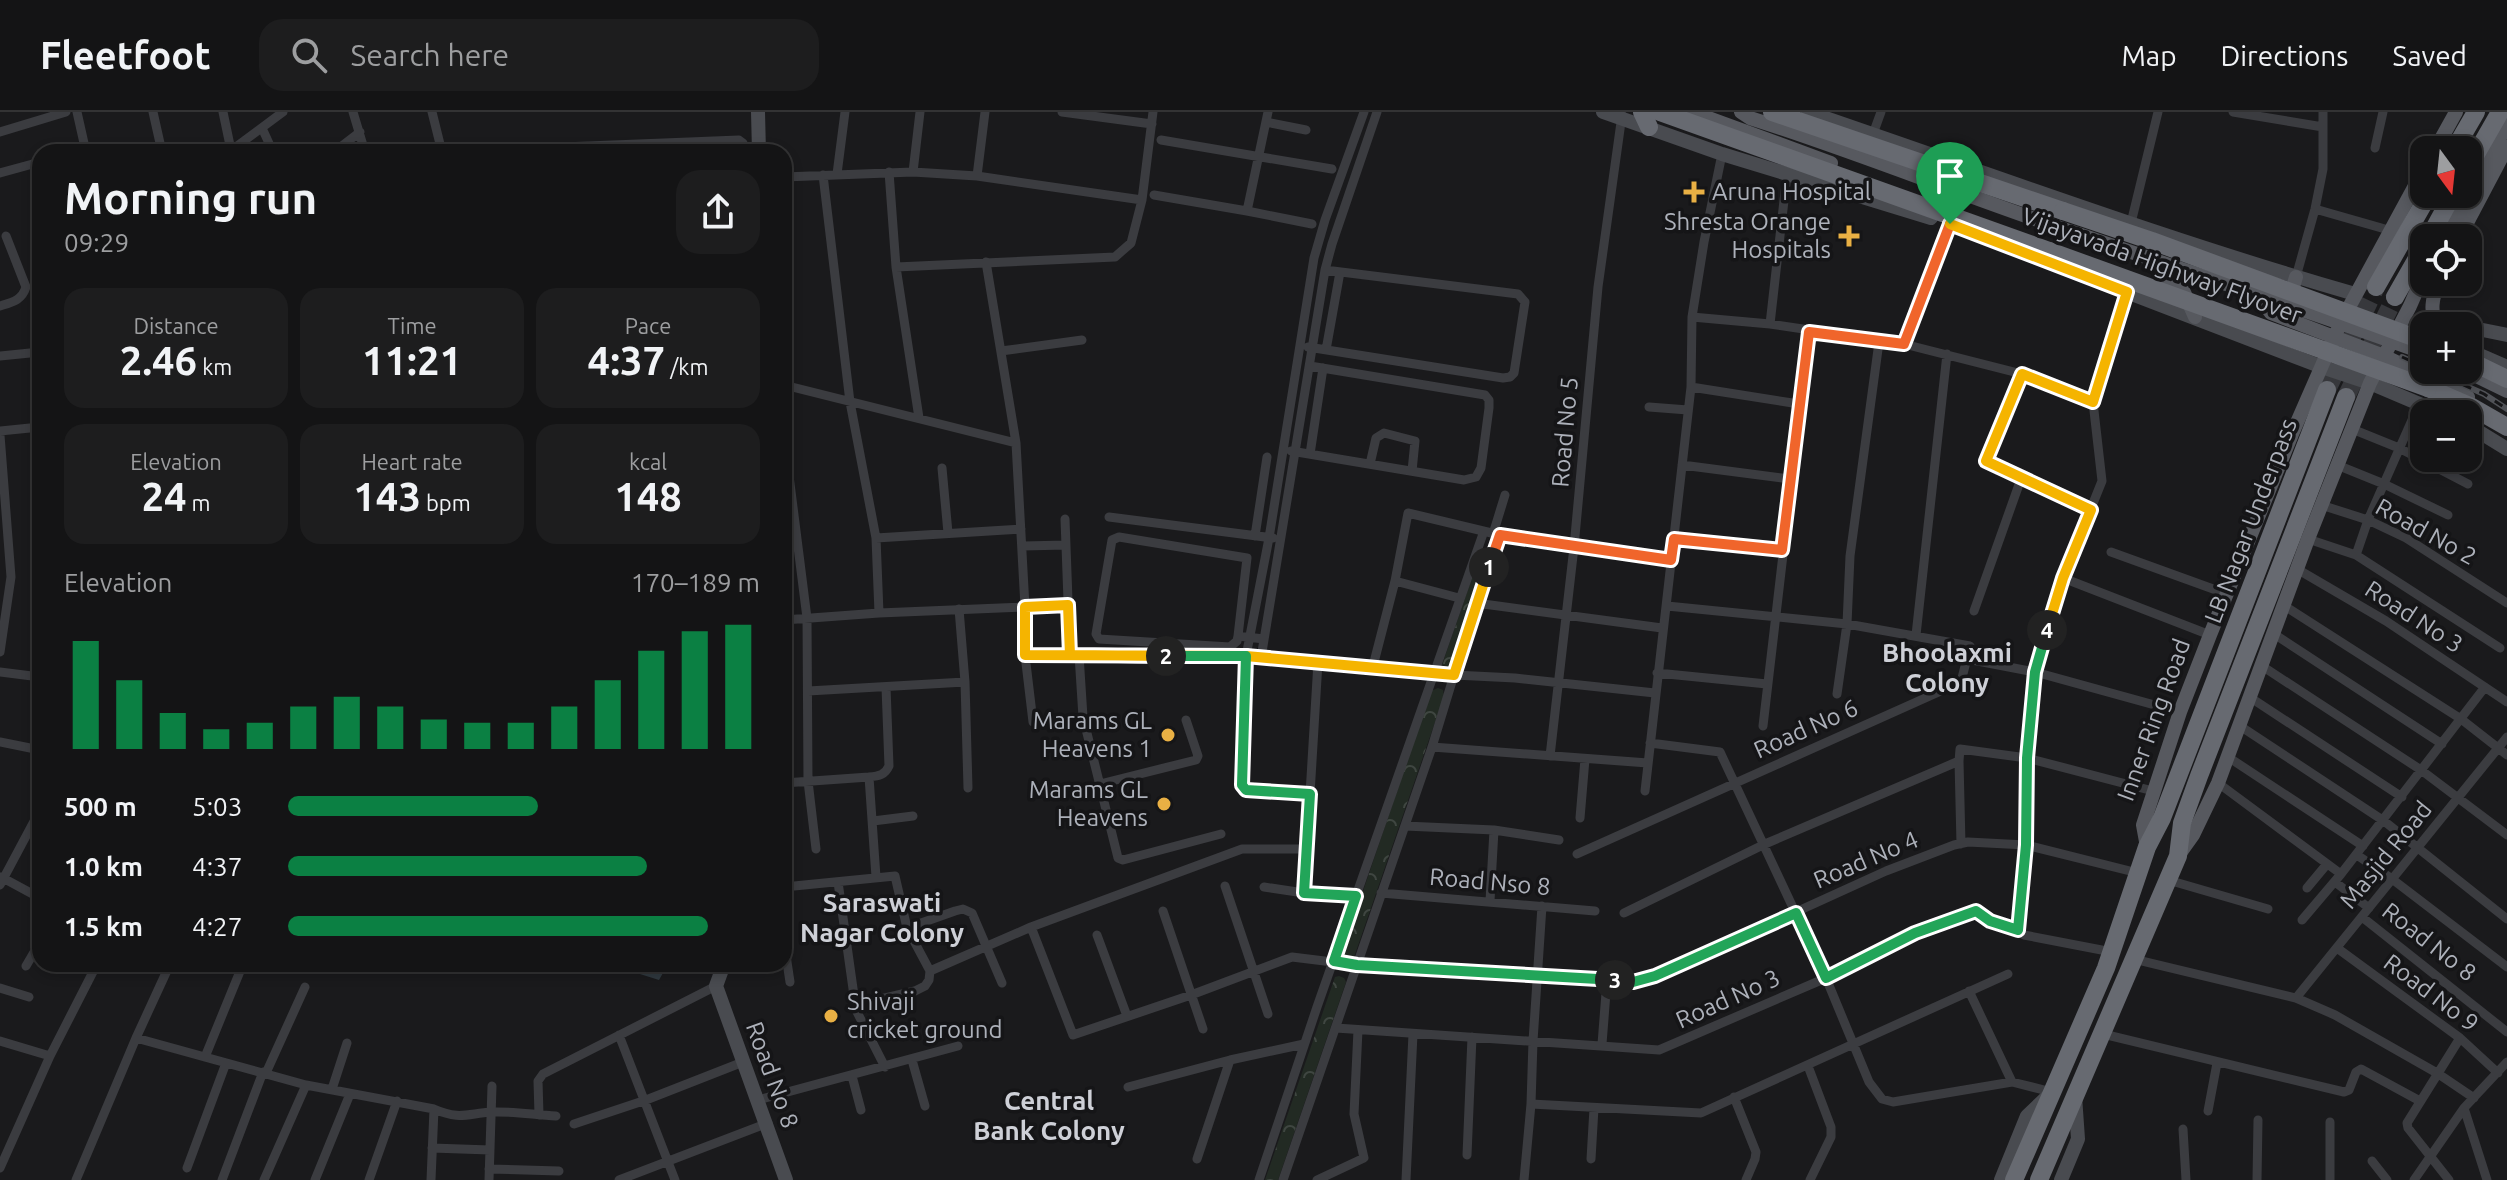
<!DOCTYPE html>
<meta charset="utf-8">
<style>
body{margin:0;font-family:Ubuntu,sans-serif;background:#1d1d1e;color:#f1f3f6;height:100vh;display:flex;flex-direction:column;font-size:30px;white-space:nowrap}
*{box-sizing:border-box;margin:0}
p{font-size:26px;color:#9d9ea0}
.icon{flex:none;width:44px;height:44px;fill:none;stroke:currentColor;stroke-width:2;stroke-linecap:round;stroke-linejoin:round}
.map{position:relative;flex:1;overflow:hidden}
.sheet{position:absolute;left:32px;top:32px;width:760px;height:828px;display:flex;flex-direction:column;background:#141415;border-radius:24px;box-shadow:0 4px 12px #0003,0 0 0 2px #333334}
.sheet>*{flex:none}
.needle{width:52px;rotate:165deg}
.buttons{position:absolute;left:2410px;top:24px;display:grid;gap:16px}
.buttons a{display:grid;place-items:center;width:72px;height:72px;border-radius:16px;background:#141415;box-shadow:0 4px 12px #0003,0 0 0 2px #333334;font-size:40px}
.pin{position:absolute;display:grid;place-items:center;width:68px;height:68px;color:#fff;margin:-82px -34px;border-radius:50% 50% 50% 0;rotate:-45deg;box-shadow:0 0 8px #0007}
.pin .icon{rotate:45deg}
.km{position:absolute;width:40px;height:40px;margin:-20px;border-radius:50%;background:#222;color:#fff;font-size:22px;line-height:40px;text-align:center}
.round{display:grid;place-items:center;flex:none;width:84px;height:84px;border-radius:24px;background:#1d1d1e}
.headline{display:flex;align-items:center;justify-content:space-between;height:136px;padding:0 32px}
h1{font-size:44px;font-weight:600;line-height:60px}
.figures{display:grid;grid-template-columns:repeat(3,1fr);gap:12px;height:136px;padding:8px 32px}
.figures div{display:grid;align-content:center;border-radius:20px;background:#1d1d1e;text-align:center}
.figures b{font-size:40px;font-weight:600}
.figures small{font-size:22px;font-weight:400}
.figures p{font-size:22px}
.chart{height:224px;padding:16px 32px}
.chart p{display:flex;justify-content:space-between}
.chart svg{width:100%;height:144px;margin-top:8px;stroke:#0b8043;stroke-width:6}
ul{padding:0 32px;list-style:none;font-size:26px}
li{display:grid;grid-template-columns:128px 96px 1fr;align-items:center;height:60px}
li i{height:20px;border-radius:10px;background:#0b8043}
header{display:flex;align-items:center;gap:48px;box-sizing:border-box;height:112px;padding:0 40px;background:#141415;border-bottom:2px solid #333334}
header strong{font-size:38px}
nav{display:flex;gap:44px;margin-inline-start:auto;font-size:28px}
.search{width:560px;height:72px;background:#1d1d1e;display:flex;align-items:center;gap:20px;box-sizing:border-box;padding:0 28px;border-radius:24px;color:#9d9ea0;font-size:30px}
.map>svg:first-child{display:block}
.park{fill:url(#park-crowns)}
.water{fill:#30393f}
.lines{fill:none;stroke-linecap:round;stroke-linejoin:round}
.highway-tunnel{stroke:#37383c;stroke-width:18;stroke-dasharray:18 9;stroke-linecap:butt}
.street{stroke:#3b3c40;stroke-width:9}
.secondary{stroke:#494b50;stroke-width:14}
.primary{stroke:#57595f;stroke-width:14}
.highway{stroke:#676a71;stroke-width:18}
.rail-casing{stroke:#505257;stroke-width:6}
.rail{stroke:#151517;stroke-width:3;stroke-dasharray:9;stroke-linecap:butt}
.highway-bridge{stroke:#676a71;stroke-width:18}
.split-1-casing{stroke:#fff;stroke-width:16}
.split-2-casing{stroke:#fff;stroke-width:16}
.split-3-casing{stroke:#fff;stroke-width:16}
.split-4-casing{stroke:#fff;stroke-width:16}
.split-5-casing{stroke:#fff;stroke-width:16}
.split-1{stroke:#f0652b;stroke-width:10}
.split-2{stroke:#f5b400;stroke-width:10}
.split-3{stroke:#22a559;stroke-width:10}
.split-4{stroke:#22a559;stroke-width:10}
.split-5{stroke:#f5b400;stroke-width:10}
.poi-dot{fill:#e9b044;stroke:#151517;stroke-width:3}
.labels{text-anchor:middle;stroke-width:7;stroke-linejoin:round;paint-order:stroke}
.poi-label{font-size:24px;fill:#adb1ba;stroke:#151517;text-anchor:end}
.street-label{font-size:24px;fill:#adb1ba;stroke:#151517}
.neighbourhood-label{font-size:26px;font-weight:bold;fill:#ced0d7;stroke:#151517}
</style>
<header>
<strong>Fleetfoot</strong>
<div class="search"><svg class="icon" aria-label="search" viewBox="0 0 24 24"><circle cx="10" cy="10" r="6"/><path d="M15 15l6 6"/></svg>Search here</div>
<nav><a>Map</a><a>Directions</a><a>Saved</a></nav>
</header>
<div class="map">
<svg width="2507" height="1068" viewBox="0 0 2507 1068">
<defs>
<pattern id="park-crowns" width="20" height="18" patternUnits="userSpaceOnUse" patternTransform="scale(2)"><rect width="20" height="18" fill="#222a23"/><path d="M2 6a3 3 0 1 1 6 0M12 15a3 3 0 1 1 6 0" fill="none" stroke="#3f4641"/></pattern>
</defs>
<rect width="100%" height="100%" fill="#1a1a1c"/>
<path class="park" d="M1481,440L1489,442L1451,556L1442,553Z
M1438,576L1443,578L1444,584L1353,848L1341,844L1431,579Z
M1339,864L1344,866L1346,870L1278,1068H1265L1335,865Z"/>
<path class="water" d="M608,852H668L659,868Z"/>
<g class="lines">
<path class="highway-tunnel" d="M2327,278L2376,175
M2346,285L2395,185"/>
<path class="street" d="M77,0L86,40
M153,0L162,40
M223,0L231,38
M353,0L365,40
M432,0L442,40
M1062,0L1152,12
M2233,0L2323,15
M1266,10L1306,18
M262,16L273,40
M0,20L66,0
M1873,22L1881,0
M1161,28L1332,57
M2375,36L2383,0
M229,40L283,0
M334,40L360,20
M505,40L512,37L739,28L743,31V40
M889,60L896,155L919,306
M913,60L920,0
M0,61L40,50
M837,62L845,0
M823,63L850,290L876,426L879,501
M977,64L985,0
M784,65L913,60L977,64L1142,88
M1154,83L1247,99L1268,0
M2315,97L2392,119
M1247,99L1312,112
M2131,111L2158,0
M986,150L1016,331
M896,155L1115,145L1131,131L1142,88L1153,0
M2296,165L2315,97L2323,57V0
M0,194C13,190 22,188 26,175L6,124
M1692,205L1770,212L1904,232L2022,262L2093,290
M1770,212L1787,62
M1904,232L1950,112
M1308,235L1503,266L1510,265L1514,261L1525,190L1518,182L1325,158
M1326,238L1340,160
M1001,239L1082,228
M0,244L40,240
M2022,262L1986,349L2091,398
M784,273L1016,331L1025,495L879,501L784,508
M1691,275L1799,292
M1649,295L1688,298
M2352,317L2399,336L2468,372
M0,319L40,315
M0,323L11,465L0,540
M784,324L807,506L808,669L816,737
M1291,339L1464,368L1476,365L1481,356L1489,296V288L1485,283L1310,254
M1310,342L1323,256
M1370,352L1376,326L1384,321L1415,329L1412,359
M1682,353L1790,367
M2337,353L2384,372L2448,403
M942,356L948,421
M2321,393L2368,408L2406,426L2507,491
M1109,405L1273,426
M1065,407L1070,543
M1493,422L1505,383
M1255,424L1267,345
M876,426L1021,417
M1674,427L1782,438
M2308,427L2356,443L2500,536
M1023,434L1066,433
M2111,440L2227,482
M2356,443L2368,408L2419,292
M2297,457L2386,509L2507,590
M2063,466L2210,523
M1395,469L1408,401L1500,423L1671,448
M1476,491L1662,516
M1068,493L1025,495V543L1246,544L1373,554L1434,562L1515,566L1655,581
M2283,493L2461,607L2507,643
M959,497L965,570L968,676
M1974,499L2022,364
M2274,522L2442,632
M1916,523L1947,242
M1238,524L1247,446L1119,425L1112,428L1096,522L1099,527L1230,535L1237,529L1238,524L1264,527
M1025,543L1033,610
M1079,543L1083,605L1118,746L1123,748L1221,722
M1261,546L1325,158L1332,132L1377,0
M1967,547L2035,560L2180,600
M1318,550L1304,781L1356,784
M1373,554L1395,469L1459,486
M2262,554L2421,658L2507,723
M0,560L40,565
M1657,561L1767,572
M808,579L965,570
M1837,582L1847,512L1850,444L1879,230
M2251,586L2402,685
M1763,614L1809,220
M2240,614L2384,709L2507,807
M0,630L40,638
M1650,631L1720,640L1826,866L1869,970L1882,987L1893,990L2012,970L2052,980
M1432,635L1648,651
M1550,644L1574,435L1598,175L1622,3
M2228,645L2363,734
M1959,649L1961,732
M784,671L869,665
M2218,671L2341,762L2485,575
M1100,672L1196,648L1198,644L1186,608
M1645,679L1691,275L1692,205L1704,130L1722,42
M1310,682L1246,678L1242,673L1246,544L1269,426L1314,146L1325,108L1364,0
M1580,706L1585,647
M873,709L913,704
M1405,714L1494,718L1559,728
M1577,742L1961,570L1970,534L1847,512L1667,494
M2357,743L2392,767L2507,855
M1,765L40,786
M876,765L869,665C879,664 885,663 889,654L886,575
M2168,768L2268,797
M838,770L856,898L885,955
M2335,770L2369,796
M0,773L40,698
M1225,774L1268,902
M784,775L895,764L907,816L930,859L929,868L925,874L915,879L855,893
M1264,775L1304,781
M2307,776L2327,752
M1381,781L1595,799
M1490,789L1494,718
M1163,799L1203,917
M1624,801L1765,732L1959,649L1960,637L2027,646L2153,679
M2362,805L2507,920
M2302,808L2341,762
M1031,815L1073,923L1191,883L1292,845L1357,853L1633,870L1655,864L1886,759L1954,733L1968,730L2026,733L2138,761
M907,816L955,799L963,797L972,801L1002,871
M2018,818L2026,733L2027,646L2035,560L2063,466L2102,369L2093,290L2127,180
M1097,823L1127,904
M784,830L790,870
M2337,836L2460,926L2498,961
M2134,847L2296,886L2335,903L2437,961L2474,986
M26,854L40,830
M930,859L1031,815L1242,737H1307
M0,876L29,885
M1969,879L2012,970
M2296,886L2507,625
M1336,916L1659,938L1826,866L1915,821L1976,799L1990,809L2018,818L2024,823L2112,840
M2103,922L2344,980L2349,978L2356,960L2361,957L2420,989
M619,923L675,1068
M136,926L170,852
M0,929L50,944
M1602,932L1607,868
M205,945L243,852
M912,948L925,994
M1808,954L1831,1015V1025L1810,1068
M266,961L305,875
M852,964L861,998
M1128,975L1230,948L1304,932
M332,977L347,931
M1734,985L1756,1040L1755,1047L1746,1068
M758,988L958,934
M1531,992L1533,929L1542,794
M2464,996L2487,1068
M2208,999L2217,951
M539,1003L538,969L543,962L716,874
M574,1012L646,988L743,950
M2183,1017L2186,1068
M432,1036L490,1038
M1467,1043L1472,925
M1197,1047L1230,948
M1591,1047L1594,996
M2372,1049L2387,1068
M0,1056L50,944L97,852
M187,1056L226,951
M489,1057L559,1059
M76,1068L136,926L306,973L434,997C459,1008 466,1002 491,1000C512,999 535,1003 556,1004
M222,1068L263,960
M264,1068L306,973
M315,1068L350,982
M369,1068L397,989
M431,1068L434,997
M489,1068L492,974
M619,1068L768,1011
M1259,1068L1317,895L1484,419
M1283,1068L1432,635L1476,491L1500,423
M1317,1068L1364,1046L1354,1002L1358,918
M1406,1068L1413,922
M1524,1068L1531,992L1701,1001L2008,862
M2257,1068L2258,1008
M2330,1068V1010
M2414,1068L2464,996L2507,950
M2449,1068L2408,1016L2407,1011L2460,926"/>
<path class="secondary" d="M758,0L759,40
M1603,0L1722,42L1931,106
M1808,0C1990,62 2170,129 2355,182
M1973,121L2322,255L2370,271L2443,302
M2434,209L2462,214
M2468,215L2507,223
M2468,238L2507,255
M2468,313L2507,337
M724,852L716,874L786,1068
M2001,1068L2027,1004L2049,983
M2061,1068L2078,1027L2075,984"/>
<path class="primary" d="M1692,0L1831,51
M1741,0L1750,6C1863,42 1972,87 2084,124C2197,163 2311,199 2424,241
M2435,38L2456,0
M2443,126L2507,13
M2459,126L2507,35
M2159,169L2183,178L2195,205
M2258,184L2271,201L2384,244L2468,285
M2289,188L2296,165
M2437,214C2429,199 2433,185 2438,170
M2464,258L2507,279
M2147,735L2143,713L2180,600L2210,523L2292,322L2341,210L2424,57
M2178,744L2193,723L2218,671L2308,427L2370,271L2410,194L2424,162"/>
<path class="highway" d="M1642,0L1649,15
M1660,0L2049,139
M1772,0L2063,99
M2454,38L2476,0
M2468,56L2500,0
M2429,126L2453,82
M2376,175L2429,82
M2395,185L2424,134
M2428,276L2472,295L2507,315
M2014,1068L2106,856L2147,735L2162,706L2327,278
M2039,1068L2178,744L2182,711L2199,664L2346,285"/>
<g class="rail-casing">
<path id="rail" d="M2402,245L2424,255
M2430,258L2484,282L2507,297"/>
</g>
<use href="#rail" class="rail"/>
<path class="highway-bridge" d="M2063,99L2152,129L2424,229
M2049,139L2428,276
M2468,248L2507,267"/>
</g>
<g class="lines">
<g class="split-1-casing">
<path id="split-1" d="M1489,455L1500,423L1671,448L1674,427L1782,438L1809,220L1904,232L1950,112"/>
</g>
<g class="split-2-casing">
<path id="split-2" d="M1166,544L1070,543L1068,493L1025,495V543L1246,544L1454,563L1489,455"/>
</g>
<g class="split-3-casing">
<path id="split-3" d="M1166,544H1246L1242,673L1246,678L1310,682L1304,781L1356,784L1334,849L1357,853L1615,868"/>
</g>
<g class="split-4-casing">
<path id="split-4" d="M1615,868L1633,870L1655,864L1796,801L1826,866L1915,821L1976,799L1990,809L2018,818L2026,733L2027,646L2035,560L2047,518"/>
</g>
<g class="split-5-casing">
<path id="split-5" d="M1950,112L2127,180L2093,290L2022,262L1986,349L2091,398L2063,466L2047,518"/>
</g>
<use href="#split-1" class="split-1"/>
<use href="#split-2" class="split-2"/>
<use href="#split-3" class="split-3"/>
<use href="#split-4" class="split-4"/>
<use href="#split-5" class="split-5"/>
</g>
<g class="poi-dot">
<path d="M1690 68h8v8h8v8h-8v8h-8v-8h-8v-8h8z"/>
<path d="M1845 112h8v8h8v8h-8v8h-8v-8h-8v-8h8z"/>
<circle cx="1168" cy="623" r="8"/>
<circle cx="1164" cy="692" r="8"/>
<circle cx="831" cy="904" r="8"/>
</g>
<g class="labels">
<g class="poi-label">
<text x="1712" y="88" text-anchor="start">Aruna Hospital</text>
<text x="1831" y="118">Shresta Orange<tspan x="1831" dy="28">Hospitals</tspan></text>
<text x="1152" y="617">Marams GL<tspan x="1152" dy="28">Heavens 1</tspan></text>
<text x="1148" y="686">Marams GL<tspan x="1148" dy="28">Heavens</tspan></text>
<text x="847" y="898" text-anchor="start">Shivaji<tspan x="847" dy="28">cricket ground</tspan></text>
</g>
<g class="street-label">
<text transform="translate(2162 154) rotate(20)" y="8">Vijayavada Highway Flyover</text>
<text transform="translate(1565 320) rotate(-85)" y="8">Road No 5</text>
<text transform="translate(2251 409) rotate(-69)" y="8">LB Nagar Underpass</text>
<text transform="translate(2426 420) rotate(29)" y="8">Road No 2</text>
<text transform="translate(2414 505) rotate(33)" y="8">Road No 3</text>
<text transform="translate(2154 608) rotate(-70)" y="8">Inner Ring Road</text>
<text transform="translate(1806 617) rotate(-24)" y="8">Road No 6</text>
<text transform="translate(2386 743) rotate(-51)" y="8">Masjid Road</text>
<text transform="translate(1866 748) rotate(-23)" y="8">Road No 4</text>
<text transform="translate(1490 770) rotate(5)" y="8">Road Nso 8</text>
<text transform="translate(2429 830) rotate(38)" y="8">Road No 8</text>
<text transform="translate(2431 881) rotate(37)" y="8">Road No 9</text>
<text transform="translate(1728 887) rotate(-24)" y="8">Road No 3</text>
<text transform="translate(772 963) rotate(70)" y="8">Road No 8</text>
</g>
<g class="neighbourhood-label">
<text x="1947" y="550">Bhoolaxmi<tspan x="1947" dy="30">Colony</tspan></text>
<text x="882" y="800">Saraswati<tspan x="882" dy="30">Nagar Colony</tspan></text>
<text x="1049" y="998">Central<tspan x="1049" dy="30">Bank Colony</tspan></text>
</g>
</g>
</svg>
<div class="buttons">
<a><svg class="needle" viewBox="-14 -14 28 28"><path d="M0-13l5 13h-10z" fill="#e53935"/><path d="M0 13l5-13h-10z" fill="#9d9ea0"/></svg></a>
<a><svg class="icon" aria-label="locate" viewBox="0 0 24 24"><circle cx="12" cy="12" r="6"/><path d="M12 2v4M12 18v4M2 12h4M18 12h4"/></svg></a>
<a>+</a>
<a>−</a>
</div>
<div class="pin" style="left:1950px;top:112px;background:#1e9e55"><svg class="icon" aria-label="arrive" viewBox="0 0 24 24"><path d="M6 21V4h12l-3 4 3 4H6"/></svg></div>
<b class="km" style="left:1489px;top:455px">1</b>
<b class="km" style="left:1166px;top:544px">2</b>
<b class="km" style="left:1615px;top:868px">3</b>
<b class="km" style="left:2047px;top:518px">4</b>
<section class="sheet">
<div class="headline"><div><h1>Morning run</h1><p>09:29</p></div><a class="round"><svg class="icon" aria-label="share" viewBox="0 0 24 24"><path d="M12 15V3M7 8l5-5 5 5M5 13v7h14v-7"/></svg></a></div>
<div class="figures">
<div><p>Distance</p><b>2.46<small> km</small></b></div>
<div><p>Time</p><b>11:21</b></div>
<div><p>Pace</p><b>4:37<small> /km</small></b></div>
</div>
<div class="figures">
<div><p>Elevation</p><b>24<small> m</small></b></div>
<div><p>Heart rate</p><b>143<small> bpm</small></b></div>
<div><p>kcal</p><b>148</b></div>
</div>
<div class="chart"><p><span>Elevation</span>170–189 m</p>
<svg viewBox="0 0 160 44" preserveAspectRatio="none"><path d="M5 44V11M15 44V23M25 44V33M35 44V38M45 44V36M55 44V31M65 44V28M75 44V31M85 44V35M95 44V36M105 44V36M115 44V31M125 44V23M135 44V14M145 44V8M155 44V6"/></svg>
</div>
<ul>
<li><b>500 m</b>5:03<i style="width:53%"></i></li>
<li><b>1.0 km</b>4:37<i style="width:76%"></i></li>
<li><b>1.5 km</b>4:27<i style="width:89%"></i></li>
</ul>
</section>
</div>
